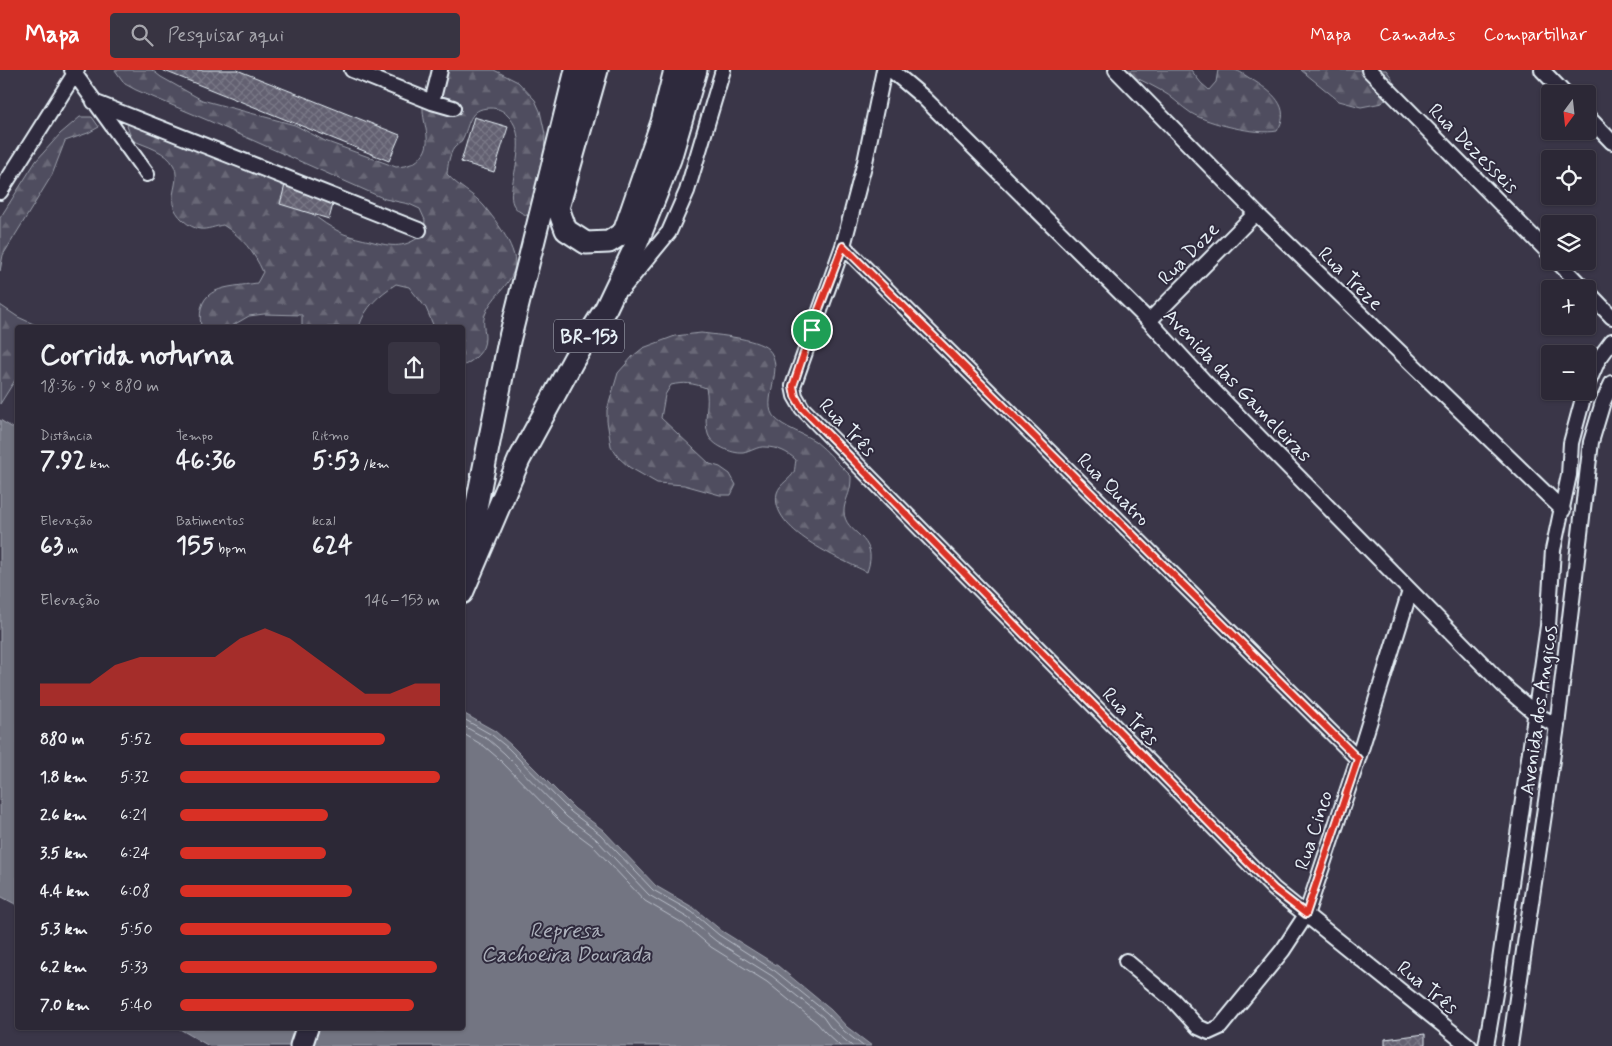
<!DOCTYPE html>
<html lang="pt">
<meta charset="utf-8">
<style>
body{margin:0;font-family:Mynerve,sans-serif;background:#383442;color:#f1f3f6;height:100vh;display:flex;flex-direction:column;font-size:19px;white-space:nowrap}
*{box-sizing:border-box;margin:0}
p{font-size:16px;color:#a6a6ad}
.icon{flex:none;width:28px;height:28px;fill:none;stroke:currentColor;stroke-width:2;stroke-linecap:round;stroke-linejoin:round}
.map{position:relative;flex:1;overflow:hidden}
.details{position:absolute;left:15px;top:255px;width:450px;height:705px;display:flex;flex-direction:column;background:#2c2836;border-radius:5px;box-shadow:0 1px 4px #0004,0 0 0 1px #484451}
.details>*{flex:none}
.needle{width:32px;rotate:195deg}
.controls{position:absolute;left:1541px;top:15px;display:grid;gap:10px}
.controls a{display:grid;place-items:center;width:55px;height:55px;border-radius:5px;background:#2c2836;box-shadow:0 1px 4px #0004,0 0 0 1px #484451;font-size:25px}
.pin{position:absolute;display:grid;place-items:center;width:42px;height:42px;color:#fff;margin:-21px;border:2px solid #fff;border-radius:50%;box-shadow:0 1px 5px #0007}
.round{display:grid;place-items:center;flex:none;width:52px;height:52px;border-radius:5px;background:#383442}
.head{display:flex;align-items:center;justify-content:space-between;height:85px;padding:0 25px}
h1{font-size:28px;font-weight:700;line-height:38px}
.stats{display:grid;grid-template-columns:repeat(3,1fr);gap:8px;height:85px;padding:5px 25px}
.stats div{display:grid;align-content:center}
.stats b{font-size:25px;font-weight:700}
.stats small{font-size:14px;font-weight:400}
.stats p{font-size:14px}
.chart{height:140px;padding:10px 25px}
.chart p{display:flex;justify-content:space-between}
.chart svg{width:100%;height:90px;margin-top:5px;fill:#d93025;opacity:.7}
ul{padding:0 25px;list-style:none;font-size:16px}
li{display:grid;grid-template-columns:80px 60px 1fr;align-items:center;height:38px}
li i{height:12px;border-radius:6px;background:#d93025}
header{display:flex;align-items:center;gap:30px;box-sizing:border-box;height:70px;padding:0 25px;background:#d93025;color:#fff}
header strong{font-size:24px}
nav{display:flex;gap:28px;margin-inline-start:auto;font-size:18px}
.search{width:350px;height:45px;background:#383442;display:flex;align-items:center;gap:12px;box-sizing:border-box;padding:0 18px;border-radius:5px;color:#a6a6ad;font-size:19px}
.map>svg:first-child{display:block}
.forest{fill:url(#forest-firs);stroke:#9ca0ac}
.water{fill:#737482;stroke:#a2a6b1}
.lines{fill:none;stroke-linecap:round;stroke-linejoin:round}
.shore{stroke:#b9bfc9;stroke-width:1}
.building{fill:url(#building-cross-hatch);stroke:#e8f1f8}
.minor-casing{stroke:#e8f1f8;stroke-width:18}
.highway-casing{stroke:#e8f1f8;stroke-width:25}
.minor{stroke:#2f2a3d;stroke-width:14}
.highway{stroke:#2f2a3d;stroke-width:21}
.route-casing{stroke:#fff;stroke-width:10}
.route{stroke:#d93025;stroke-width:6}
.labels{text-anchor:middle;stroke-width:4;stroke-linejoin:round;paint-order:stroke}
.shield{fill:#2f2a3d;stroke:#b0b5c0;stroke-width:1}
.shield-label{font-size:19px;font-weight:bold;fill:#e8f1f8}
.street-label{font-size:20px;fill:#e8f1f8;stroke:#2f2a3d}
.water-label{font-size:21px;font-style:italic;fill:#aeb2bd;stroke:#2f2a3d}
</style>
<header>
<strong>Mapa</strong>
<div class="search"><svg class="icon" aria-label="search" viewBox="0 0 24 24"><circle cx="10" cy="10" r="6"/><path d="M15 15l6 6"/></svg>Pesquisar aqui</div>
<nav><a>Mapa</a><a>Camadas</a><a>Compartilhar</a></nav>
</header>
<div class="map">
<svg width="1612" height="976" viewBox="0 0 1612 976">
<defs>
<pattern id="forest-firs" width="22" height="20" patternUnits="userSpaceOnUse" patternTransform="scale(1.25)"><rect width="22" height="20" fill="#504e5f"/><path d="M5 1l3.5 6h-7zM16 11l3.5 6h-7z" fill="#696877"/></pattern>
<pattern id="building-cross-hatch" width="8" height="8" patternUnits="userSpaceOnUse" patternTransform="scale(1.25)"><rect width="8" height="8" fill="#636171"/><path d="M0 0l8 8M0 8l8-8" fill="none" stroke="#797886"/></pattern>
</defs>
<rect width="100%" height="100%" fill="#3a3648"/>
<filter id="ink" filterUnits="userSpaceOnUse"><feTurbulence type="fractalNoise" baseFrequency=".02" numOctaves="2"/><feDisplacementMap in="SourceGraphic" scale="10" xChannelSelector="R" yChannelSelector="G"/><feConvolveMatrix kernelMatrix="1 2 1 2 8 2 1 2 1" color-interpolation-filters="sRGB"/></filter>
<g filter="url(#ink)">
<path class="forest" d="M115,0H152L161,7L202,30L295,55L325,71L396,97C408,96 416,94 423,84C434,68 419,48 424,31C427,20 436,9 442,0H494L518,12L535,30L540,41L545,64L543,114L531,147C524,144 517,142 513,134C510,127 512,118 513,111C517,90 525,61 507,45C503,40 497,38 490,38C468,38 470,55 462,70C460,73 457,75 454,78C449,85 448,95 447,104C458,117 474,124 484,136C496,151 520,181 514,200C509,217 490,228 485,245C482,253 485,260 485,268C485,282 474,290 463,296L462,258L434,257L426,238L409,217L396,214C379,225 365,237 359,257H302V245L264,244L249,246L230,257H201C195,215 226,218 257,213L263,202C254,182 242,167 223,155C216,156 207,160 200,159C189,158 175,145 173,134C171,122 180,108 174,96C167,81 145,76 132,70L127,56L134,47L278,111C297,132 318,152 344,164C352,167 361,169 370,171C392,177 406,179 424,163L425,150L420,139L409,134L385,129L207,50L136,20L125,14Z
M1118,0H1191L1201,13L1209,20L1216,12L1218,0C1223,0 1229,0 1234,0C1240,1 1246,6 1251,9C1271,21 1293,37 1277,61C1257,65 1209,54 1191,43C1180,36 1172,26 1160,20C1146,12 1132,6 1118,0Z
M1301,0H1386L1392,8L1393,21L1382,33L1361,37L1339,31Z
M80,47H92L99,57L88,63L65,71L52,105L3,185L0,201V148L36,91L60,64Z
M0,235L18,247L40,257L18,258L17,307L0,334Z
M701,263C717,265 756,268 768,279C787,297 759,333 775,348C783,357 804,364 815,371C828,381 839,395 851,406C851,410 851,414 850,418C849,425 844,433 844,441C844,466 881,464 867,502C840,489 769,460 777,423C780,413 790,410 794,402C795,399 795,394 796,390C788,382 777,377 765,377C758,376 750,382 743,383C732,384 711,375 708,364C703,348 710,334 706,318C693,313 684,312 671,315L665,325L661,348L710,394L720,397L730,404L736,415L731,425H720L684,415L657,413L629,397L618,387L611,376L607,351V340L618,303L633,286L643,278L675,266Z"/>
<path class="water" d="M0,350L18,361L17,835L0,826Z
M463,643L495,661L511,675L575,739L603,760L656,816L694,838L722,861L778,896L831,940L847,957L872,976H209L178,958H462Z"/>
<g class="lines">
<path class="shore" d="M462,648L492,665L508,678L571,742L600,764L653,820L692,842L719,865L775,901L827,943L844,961L863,976
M462,655L489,670L504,683L567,747L596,769L649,825L688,848L716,871L772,906L823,947L830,957L852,976
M462,663L484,676L498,688L561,752L592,775L645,831L684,854L711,877L767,912L817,953L824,961L840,976"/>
</g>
<path class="building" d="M162,0H237L400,65L389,91Z
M474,47L508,57L494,102L461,92Z
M285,115L334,131L329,149L280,134Z
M1425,964V974L1421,976H1385V969Z"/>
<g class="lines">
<g class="minor-casing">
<path id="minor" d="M72,0L147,104
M352,0L432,32L453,38
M884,0L865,92L843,176L793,316L795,326L802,338L1274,819L1469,976
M891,0L923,27L1149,251L1204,311L1508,620L1536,644L1557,656
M1116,0L1256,143L1563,440
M1369,0L1550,184
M1542,0L1565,24
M94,32L419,160
M432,32L440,0
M1588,47L1612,72
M0,122L77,0
M843,176L1358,689
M1557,191L1584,219
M623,218L669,162L687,121L723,0
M1588,222L1612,247
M1149,251L1256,143
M1588,313L1598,290L1612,271
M1126,891L1174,931L1198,957L1209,962L1220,957L1283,880L1306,845L1358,689L1410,521
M1486,976L1496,918L1548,556L1553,480L1569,405L1571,373L1585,321
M1510,976L1557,656L1591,372L1603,332L1612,313"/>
</g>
<g class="highway-casing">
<path id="highway" d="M597,0L558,138L566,160L586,173L609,172L624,162L662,52L675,0
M462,494L476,438L509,271L576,0
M462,523L519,390L574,289L606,238L637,173L670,89L696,0
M301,976L307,958"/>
</g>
<use href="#minor" class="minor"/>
<use href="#highway" class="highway"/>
</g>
</g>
<g class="lines" filter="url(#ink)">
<g class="route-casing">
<path id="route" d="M843,176L1358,689L1306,844L1274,819L802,338L795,326L793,316L816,247Z"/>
</g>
<use href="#route" class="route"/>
</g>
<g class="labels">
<rect class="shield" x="554" y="249.5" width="70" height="33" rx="4"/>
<g class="shield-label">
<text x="589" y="273">BR-153</text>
</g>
<g class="street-label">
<text transform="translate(1474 78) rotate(45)" y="7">Rua Dezesseis</text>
<text transform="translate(1188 183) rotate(-46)" y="7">Rua Doze</text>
<text transform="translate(1351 208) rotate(44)" y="7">Rua Treze</text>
<text transform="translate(1238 315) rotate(46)" y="7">Avenida das Gameleiras</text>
<text transform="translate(848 357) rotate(46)" y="7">Rua Três</text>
<text transform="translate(1114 419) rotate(45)" y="7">Rua Quatro</text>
<text transform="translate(1538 640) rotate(-82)" y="7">Avenida dos Angicos</text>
<text transform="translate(1131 646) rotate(46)" y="7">Rua Três</text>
<text transform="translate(1313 760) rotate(-72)" y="7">Rua Cinco</text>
<text transform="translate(1428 917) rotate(39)" y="7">Rua Três</text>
</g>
<g class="water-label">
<text x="566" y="867">Represa<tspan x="566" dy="24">Cachoeira Dourada</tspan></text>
</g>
</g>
</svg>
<div class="controls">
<a><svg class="needle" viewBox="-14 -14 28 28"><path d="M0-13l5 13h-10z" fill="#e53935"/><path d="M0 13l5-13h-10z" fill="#a6a6ad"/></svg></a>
<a><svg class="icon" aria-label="locate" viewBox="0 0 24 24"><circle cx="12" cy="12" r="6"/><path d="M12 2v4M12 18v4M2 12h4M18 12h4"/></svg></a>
<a><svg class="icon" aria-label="layers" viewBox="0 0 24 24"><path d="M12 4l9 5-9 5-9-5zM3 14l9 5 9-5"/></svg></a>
<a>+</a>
<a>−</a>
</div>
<div class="pin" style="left:812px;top:260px;background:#1e9e55"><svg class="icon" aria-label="arrive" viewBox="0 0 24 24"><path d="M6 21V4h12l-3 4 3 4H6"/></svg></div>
<section class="details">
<div class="head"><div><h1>Corrida noturna</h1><p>18:36 · 9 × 880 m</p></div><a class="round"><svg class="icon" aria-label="share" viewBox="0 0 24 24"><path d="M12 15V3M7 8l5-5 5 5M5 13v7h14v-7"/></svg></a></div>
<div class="stats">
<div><p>Distância</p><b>7.92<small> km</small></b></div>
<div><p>Tempo</p><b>46:36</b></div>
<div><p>Ritmo</p><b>5:53<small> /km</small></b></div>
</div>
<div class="stats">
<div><p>Elevação</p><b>63<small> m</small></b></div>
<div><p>Batimentos</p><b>155<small> bpm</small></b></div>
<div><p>kcal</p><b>624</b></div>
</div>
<div class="chart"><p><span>Elevação</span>146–153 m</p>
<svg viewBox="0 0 160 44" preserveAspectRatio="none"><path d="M0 44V33L10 33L20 33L30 24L40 20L50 20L60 20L70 20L80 11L90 6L100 11L110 20L120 29L130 38L140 38L150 33L160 33V44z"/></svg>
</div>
<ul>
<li><b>880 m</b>5:52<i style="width:79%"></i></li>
<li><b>1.8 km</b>5:32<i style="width:100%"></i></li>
<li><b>2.6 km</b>6:21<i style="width:57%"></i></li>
<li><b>3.5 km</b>6:24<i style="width:56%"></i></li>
<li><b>4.4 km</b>6:08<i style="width:66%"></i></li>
<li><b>5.3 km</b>5:50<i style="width:81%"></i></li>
<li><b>6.2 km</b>5:33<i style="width:99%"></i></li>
<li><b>7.0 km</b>5:40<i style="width:90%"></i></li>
</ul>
</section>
</div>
